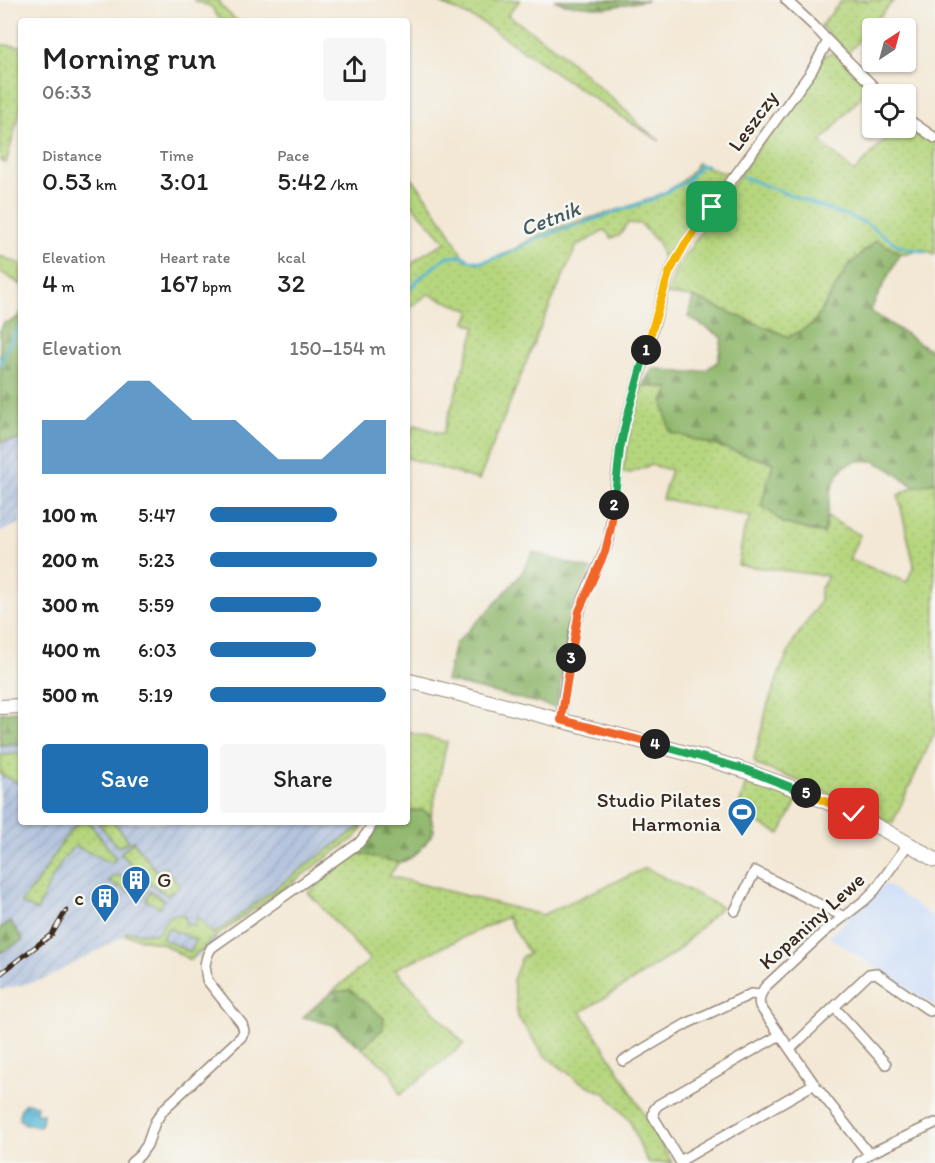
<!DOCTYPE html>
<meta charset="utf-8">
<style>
body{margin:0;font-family:Itim,sans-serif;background:#f6f6f6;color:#222;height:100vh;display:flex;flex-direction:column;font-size:22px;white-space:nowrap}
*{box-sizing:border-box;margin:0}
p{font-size:20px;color:#767676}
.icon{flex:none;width:33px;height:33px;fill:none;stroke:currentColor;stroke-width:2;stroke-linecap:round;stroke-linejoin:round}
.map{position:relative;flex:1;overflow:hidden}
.sheet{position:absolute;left:18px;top:18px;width:392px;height:807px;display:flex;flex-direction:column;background:#fff;border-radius:6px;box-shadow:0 2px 4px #0004}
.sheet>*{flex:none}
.needle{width:39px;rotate:36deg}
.controls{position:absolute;left:862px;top:18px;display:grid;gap:12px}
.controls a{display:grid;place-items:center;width:54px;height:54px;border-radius:6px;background:#fff;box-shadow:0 2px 4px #0004;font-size:30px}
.pin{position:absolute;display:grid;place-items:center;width:51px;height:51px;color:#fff;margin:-26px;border-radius:12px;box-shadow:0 3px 9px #0006}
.km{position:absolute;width:30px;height:30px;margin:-15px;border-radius:50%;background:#222;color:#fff;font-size:16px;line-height:30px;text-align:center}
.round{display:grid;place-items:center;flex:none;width:63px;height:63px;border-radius:6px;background:#f6f6f6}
.headline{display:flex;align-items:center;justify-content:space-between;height:102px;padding:0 24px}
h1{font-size:33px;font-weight:600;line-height:45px}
.stats{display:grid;grid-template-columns:repeat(3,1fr);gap:9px;height:102px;padding:6px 24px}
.stats div{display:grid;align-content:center}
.stats b{font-size:26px;font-weight:600}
.stats small{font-size:16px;font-weight:400}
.stats p{font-size:16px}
.chart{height:168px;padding:12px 24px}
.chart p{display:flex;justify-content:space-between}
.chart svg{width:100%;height:108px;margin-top:6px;fill:#1f6fb2;opacity:.7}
.primary-button{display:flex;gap:12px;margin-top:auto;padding:12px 24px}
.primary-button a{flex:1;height:69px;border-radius:6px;background:#1f6fb2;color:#fff;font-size:24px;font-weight:600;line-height:69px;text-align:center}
.primary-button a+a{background:#f6f6f6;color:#222}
ul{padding:0 24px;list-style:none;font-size:20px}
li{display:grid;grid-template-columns:96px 72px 1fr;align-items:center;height:45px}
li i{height:15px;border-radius:8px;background:#1f6fb2}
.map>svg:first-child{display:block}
.built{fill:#c9dcf9}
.industrial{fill:url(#industrial-furrows)}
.green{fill:url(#green-dots);stroke:#78804e;stroke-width:1.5;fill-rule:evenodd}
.forest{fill:url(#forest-firs);stroke:#667046;stroke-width:1.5}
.water{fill:url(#water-ripples);stroke:#49707a;stroke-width:1.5}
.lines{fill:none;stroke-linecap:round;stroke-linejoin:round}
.stream{stroke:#57b7d6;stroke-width:3}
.street-casing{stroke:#97897a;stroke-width:12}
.secondary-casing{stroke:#97897a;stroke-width:16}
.street{stroke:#fff;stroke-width:9}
.secondary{stroke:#fff;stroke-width:14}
.rail-casing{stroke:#3b2a1e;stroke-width:5}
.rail{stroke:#f6f6f2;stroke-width:3;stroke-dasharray:9;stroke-linecap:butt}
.split-1-casing{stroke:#fff;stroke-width:12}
.split-2-casing{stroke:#fff;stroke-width:12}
.split-3-casing{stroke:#fff;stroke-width:12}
.split-4-casing{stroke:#fff;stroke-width:12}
.split-5-casing{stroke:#fff;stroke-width:12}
.split-6-casing{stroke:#fff;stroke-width:12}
.split-1{stroke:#f5b400;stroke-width:8}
.split-2{stroke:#22a559;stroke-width:8}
.split-3{stroke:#f0652b;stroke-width:8}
.split-4{stroke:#f0652b;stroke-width:8}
.split-5{stroke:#22a559;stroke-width:8}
.split-6{stroke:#f5b400;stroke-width:8}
.labels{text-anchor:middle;stroke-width:5;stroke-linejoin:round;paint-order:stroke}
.street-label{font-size:21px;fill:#3b2a1e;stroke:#f6f6f2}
.poi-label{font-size:21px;fill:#3b2a1e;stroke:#f6f6f2;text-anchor:end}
.water-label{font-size:22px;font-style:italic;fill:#455b5e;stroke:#f6f6f2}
</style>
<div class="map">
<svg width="935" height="1163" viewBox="0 0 935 1163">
<defs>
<pattern id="industrial-furrows" width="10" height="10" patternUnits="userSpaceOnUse" patternTransform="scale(1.5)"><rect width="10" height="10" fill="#b6c5de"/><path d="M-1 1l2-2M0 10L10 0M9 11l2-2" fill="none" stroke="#9da9be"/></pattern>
<pattern id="green-dots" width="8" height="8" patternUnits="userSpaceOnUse" patternTransform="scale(1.5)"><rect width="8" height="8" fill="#b6d67e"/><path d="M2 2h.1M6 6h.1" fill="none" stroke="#9db86c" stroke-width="1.8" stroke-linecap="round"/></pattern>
<pattern id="forest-firs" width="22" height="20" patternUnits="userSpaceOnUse" patternTransform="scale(1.5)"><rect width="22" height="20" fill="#90b76d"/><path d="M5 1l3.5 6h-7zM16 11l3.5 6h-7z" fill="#779559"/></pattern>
<pattern id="water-ripples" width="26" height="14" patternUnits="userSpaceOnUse" patternTransform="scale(1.5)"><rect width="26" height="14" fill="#57b7d6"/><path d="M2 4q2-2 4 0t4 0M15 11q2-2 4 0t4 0" fill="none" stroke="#4995ad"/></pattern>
</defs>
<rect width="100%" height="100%" fill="#f6f6f2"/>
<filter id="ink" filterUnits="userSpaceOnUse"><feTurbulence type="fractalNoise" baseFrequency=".0167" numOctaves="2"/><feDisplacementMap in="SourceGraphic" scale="12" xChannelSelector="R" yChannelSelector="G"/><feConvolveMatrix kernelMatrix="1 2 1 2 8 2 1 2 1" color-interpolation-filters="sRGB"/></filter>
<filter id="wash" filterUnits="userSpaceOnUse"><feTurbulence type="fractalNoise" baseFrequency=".008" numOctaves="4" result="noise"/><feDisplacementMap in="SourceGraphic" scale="24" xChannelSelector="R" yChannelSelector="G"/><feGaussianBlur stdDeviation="1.35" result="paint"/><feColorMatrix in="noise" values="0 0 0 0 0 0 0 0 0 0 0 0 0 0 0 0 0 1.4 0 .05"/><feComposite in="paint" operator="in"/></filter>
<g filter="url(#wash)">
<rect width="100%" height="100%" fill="#f3e8d5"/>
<path class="built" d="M885,884L935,918V1006L829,937Z"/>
<path class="industrial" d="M21,440L20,523L0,532V442Z
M21,718V822H367L356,837L216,937L219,942L190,961L164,943L126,935L45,979L0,990V720Z"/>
<path class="green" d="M193,0H219L220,5L237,21C222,21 218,21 212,7Z
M434,0H520L508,15L559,51L627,112L642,127L660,141L623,118L481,22Z
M842,0H894L848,53L821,26Z
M0,45L21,46V107L6,163L0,161Z
M831,53L838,56L869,87L821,142L854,172L896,128H906V124L916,132L935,142V255C920,244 913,255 900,253C893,251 883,244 877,240L849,265L813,324L789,337L693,297L667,294L676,269L740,174L825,55Z
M697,163L720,172L731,173L672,254L665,266L659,244L641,224L628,223L619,236L611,238L605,230L590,239L577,245L537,335L479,480L407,458V439L415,425L443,434L476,327L466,322L471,311L428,294L407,310C406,299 404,286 406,275C409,260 434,248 446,242L407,199V174L417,184L448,229L464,258L478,263C488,260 499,257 509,252C521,246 532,237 545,232C584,216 679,203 697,163Z
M0,256L21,264V285L0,271Z
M642,386L669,388L670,432L774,463L762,505L783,523L824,534L827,517L860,535L849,559L907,582L914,565L898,495L914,487L935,482V732L892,824C849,800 803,782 757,765L754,760L767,707L780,671L794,640L820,602V590L828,576L738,565L744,530L751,517L662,499L671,470L651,465L630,473H622L629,436Z
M407,732L447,742L431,816L423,810L407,811Z
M21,754V779L18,783L0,774V755Z
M746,783L798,799L780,834L737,813Z
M79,822H89L115,857L114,861L111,863L76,846C58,859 46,892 37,911L21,903C24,898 29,893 33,888C49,867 59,841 79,822Z
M98,822H114L129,841L119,847L117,846Z
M365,823L356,837L211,940L206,945L202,952H198L190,960L163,944L125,935L126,932L152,934L158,933C167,919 167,911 185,916L186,925H195L198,916L213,934L227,925L297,872ZM168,928L196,940L191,952L162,939Z
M133,841L157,872L165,866L180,886L167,895C149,883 135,870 121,853Z
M357,853L399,862L389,876L542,915L646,868L721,907L675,953L627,984L581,1012L622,1076L672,1163H649L643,1153L630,1121L606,1094L579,1081L544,1055L518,1017L513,980L522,956L529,954L507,917L395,969L464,1044L400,1095L390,1071L362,1048L383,1029L350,990L332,992L370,960L308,892Z
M118,876H127L147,889L142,898L109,882L112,877Z
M150,891L164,900L160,908L146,900Z"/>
<path class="forest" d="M554,0H648L605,8L565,4Z
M877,240L900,253L870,311L935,353V482L914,487L888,468L874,461H856L843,467L836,477L831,491L824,534L783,523L761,505L773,463L670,432L663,403L669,388L642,386L653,368L686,373L706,370L718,361L722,337L688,317L693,297L789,337L813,324L849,265Z
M21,312V440L0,442V330L4,323C12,321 17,320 21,312Z
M533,552L591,570L580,590L573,612L557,705L554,707L446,681L455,644L493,606L521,574Z
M21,710V744L0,745V713Z
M423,810L431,816L434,831C426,843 414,861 399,862C389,862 368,855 357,853L374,834L379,822H406L407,811Z
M11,922L23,940L0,953V928Z
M350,990L384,1018L383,1029L362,1048L333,1025L303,1017L332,992Z"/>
<path class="water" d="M26,1103L33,1104L37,1106L36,1113L43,1114L42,1123L39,1127L26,1124L19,1119C18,1114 21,1106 26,1103Z"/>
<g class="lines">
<path class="stream" d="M743,177L827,209L864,222L901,247L926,252
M406,293L421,277L446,257L463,256L469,260L481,262L503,256L538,238L651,200L687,181L699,166L707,165
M0,364L14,335L21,325"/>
</g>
</g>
<g filter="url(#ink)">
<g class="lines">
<g class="street-casing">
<path id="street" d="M828,41L881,94
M906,118L935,138
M561,720C566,685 569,648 579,613C586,587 601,565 609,539L620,449L626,421L669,273L685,244L811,72L828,41L814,26L786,0
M735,911L755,871L844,917
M835,1008L886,1064
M790,1049L869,974L876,973L930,1011
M623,1061L686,1024L751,994L760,995
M869,1154L814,1084L760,1006C758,998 761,994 765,987L823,933L865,900L875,890L909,843
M680,1161L814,1084
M131,1163L140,1155L147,1145L155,1122L164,1109L241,1037L244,1031L242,1024L207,980L205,965L207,956L211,948L359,843L367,833L373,822
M681,1163L653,1116L654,1110L658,1105L780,1035
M858,1163L869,1154L935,1123"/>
</g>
<g class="secondary-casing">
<path id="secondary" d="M406,680L701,757C784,781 862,813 935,860
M0,707L21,706"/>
</g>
<use href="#street" class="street"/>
<use href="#secondary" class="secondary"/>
<g class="rail-casing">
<path id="rail" d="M0,974L52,934L66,911"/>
</g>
<use href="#rail" class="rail"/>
</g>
</g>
<g class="lines" filter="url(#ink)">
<g class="split-1-casing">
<path id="split-1" d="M646,350L669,273L685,244L712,207"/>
</g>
<g class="split-2-casing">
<path id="split-2" d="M614,505L620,449L626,421L646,350"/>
</g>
<g class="split-3-casing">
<path id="split-3" d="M571,658L579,611L605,552L611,528L614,505"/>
</g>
<g class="split-4-casing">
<path id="split-4" d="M571,658L561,720L655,744"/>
</g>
<g class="split-5-casing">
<path id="split-5" d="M655,744L747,770L806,793"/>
</g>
<g class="split-6-casing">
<path id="split-6" d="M806,793L854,814"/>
</g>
<use href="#split-1" class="split-1"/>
<use href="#split-2" class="split-2"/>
<use href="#split-3" class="split-3"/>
<use href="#split-4" class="split-4"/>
<use href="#split-5" class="split-5"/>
<use href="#split-6" class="split-6"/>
</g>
<defs>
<g id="stadium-pin" transform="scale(1.5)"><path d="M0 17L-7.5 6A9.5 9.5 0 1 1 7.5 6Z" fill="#1f6fb2" stroke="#f6f6f2"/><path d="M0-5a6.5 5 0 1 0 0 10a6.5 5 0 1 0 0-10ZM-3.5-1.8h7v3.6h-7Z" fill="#fff"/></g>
<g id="building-pin" transform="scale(1.5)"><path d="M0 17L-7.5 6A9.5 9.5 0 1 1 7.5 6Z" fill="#1f6fb2" stroke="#f6f6f2"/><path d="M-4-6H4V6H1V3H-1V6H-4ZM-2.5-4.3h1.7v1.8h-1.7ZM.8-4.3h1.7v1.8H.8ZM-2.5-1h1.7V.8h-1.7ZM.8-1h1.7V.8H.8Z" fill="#fff"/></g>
</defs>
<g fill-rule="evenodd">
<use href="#stadium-pin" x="742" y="812"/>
<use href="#building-pin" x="136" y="880"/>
<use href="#building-pin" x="105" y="898"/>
</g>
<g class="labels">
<g class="street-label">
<text transform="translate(753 121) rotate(-54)" y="7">Leszczy</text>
<text transform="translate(812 921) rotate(-42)" y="7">Kopaniny Lewe</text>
</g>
<g class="poi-label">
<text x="721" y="807">Studio Pilates<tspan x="721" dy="24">Harmonia</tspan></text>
<text x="157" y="887" text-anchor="start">G</text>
<text x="84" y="905">c</text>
</g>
<g class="water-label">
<text transform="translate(550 218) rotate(-21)" y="8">Cetnik</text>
</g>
</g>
</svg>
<div class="controls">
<a><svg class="needle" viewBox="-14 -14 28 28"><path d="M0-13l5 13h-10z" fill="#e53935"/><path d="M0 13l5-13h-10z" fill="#767676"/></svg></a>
<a><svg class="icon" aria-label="locate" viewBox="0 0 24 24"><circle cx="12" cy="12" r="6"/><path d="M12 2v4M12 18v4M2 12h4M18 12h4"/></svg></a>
</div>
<div class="pin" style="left:712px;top:207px;background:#1e9e55"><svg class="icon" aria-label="arrive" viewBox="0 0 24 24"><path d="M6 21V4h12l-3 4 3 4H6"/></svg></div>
<div class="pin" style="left:854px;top:814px;background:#d93025"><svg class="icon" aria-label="check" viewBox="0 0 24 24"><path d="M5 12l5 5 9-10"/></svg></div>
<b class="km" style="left:646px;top:350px">1</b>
<b class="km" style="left:614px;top:505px">2</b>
<b class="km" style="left:571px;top:658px">3</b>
<b class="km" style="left:655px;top:744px">4</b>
<b class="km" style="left:806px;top:793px">5</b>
<section class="sheet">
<div class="headline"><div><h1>Morning run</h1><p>06:33</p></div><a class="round"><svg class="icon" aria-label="share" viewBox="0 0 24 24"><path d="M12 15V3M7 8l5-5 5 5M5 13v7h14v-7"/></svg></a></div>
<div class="stats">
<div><p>Distance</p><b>0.53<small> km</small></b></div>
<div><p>Time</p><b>3:01</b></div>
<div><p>Pace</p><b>5:42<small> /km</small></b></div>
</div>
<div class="stats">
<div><p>Elevation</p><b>4<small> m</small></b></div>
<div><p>Heart rate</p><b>167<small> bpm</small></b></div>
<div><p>kcal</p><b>32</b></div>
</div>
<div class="chart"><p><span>Elevation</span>150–154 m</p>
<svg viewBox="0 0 160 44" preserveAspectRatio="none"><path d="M0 44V22L10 22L20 22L30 14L40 6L50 6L60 14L70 22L80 22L90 22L100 30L110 38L120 38L130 38L140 30L150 22L160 22V44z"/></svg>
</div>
<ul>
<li><b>100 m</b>5:47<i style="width:72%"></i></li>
<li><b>200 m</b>5:23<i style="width:95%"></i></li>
<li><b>300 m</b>5:59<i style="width:63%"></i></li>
<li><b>400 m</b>6:03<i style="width:60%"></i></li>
<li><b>500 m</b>5:19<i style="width:100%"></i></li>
</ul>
<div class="primary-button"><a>Save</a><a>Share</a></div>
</section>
</div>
